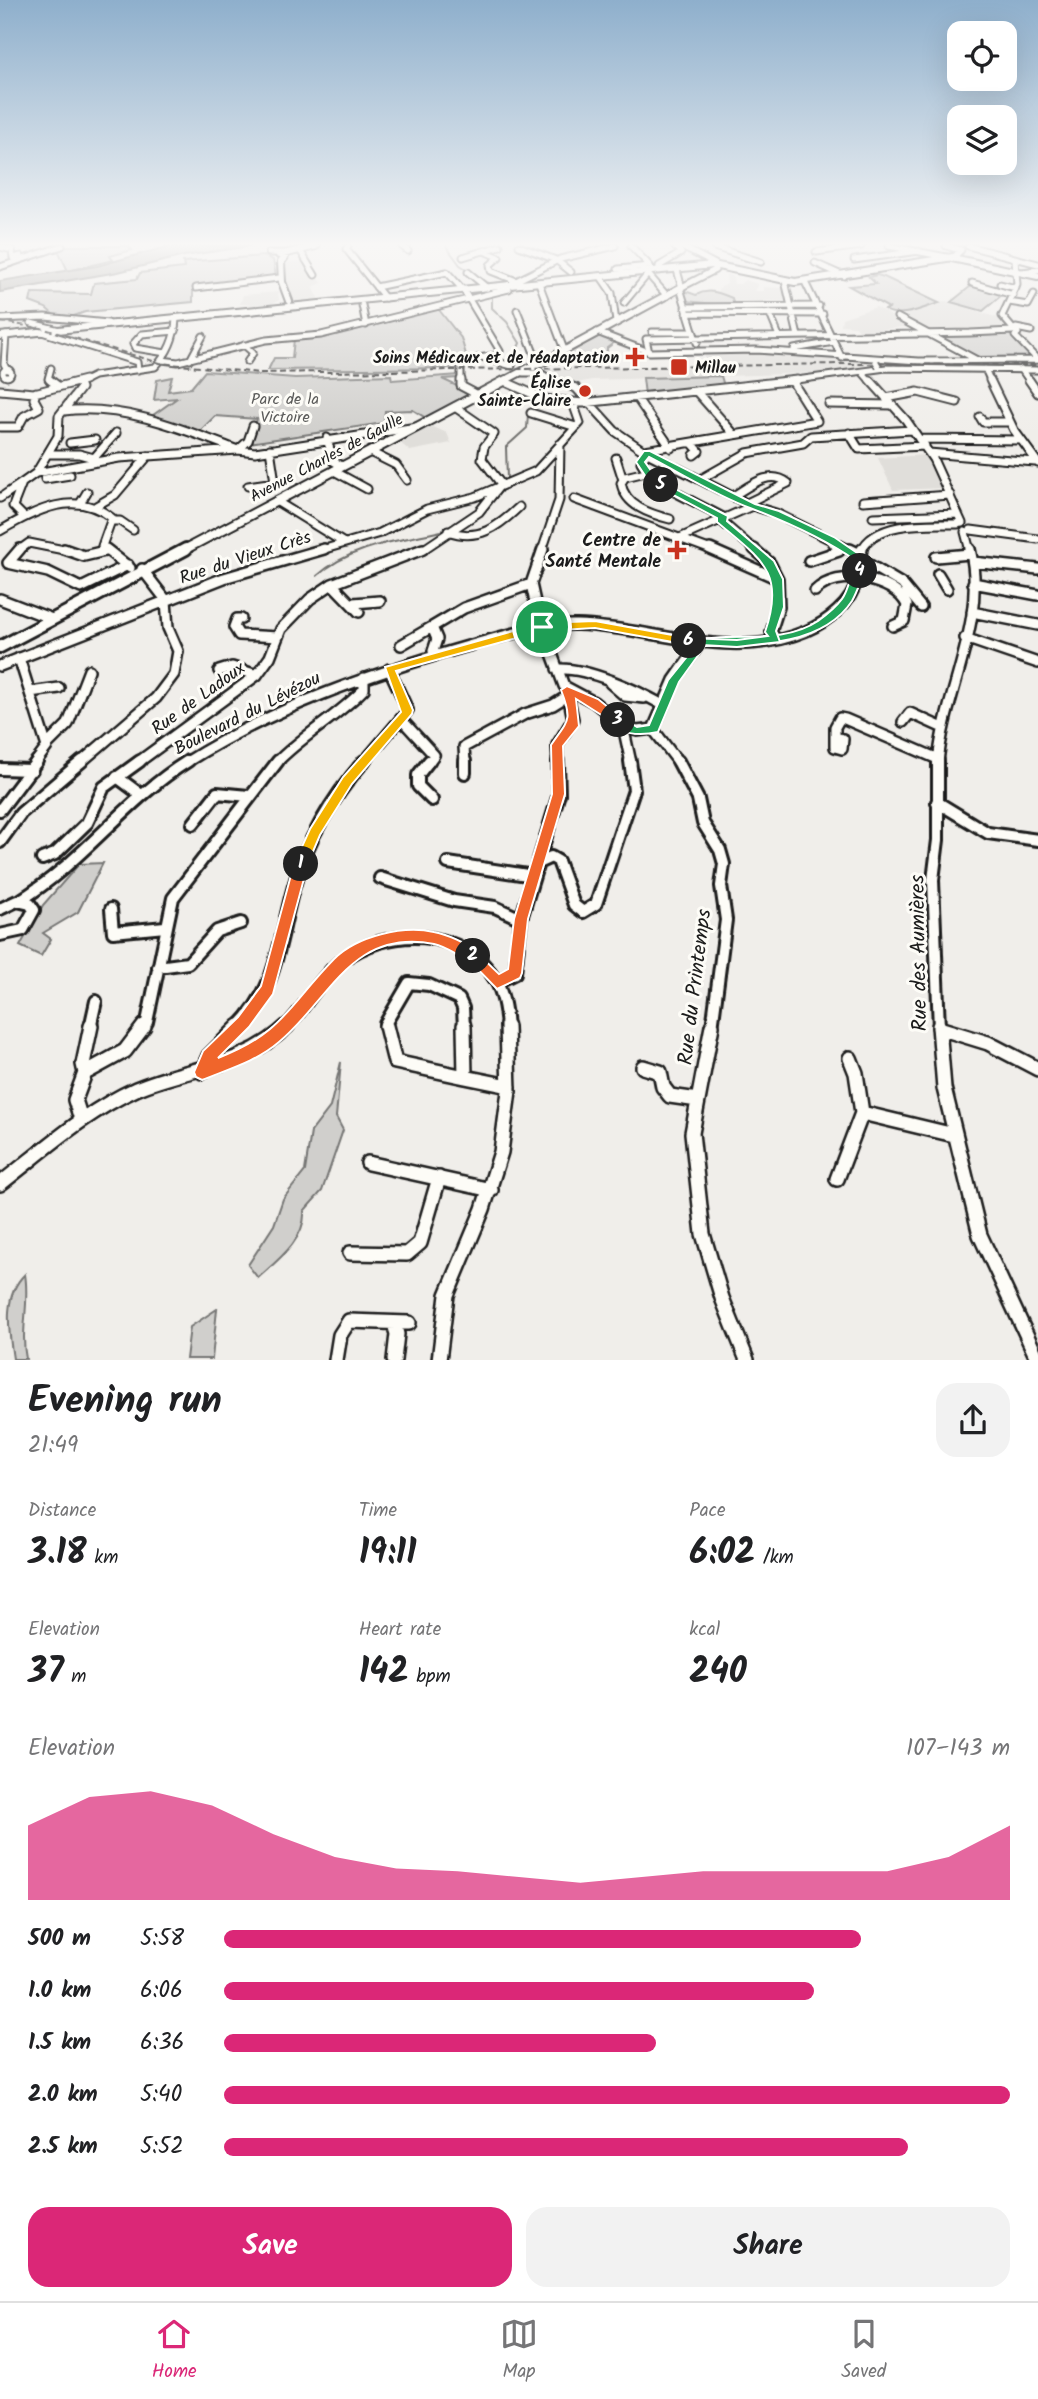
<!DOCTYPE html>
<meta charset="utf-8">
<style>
body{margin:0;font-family:Kalam,sans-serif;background:#f2f2f2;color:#202124;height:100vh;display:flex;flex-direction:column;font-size:26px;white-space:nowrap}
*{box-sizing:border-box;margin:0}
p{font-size:23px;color:#757577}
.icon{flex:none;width:38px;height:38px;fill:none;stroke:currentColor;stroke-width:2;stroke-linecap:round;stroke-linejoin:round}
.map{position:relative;height:1360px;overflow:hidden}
.side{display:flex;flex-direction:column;background:#fff;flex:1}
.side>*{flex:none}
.tools{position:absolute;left:947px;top:21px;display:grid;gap:14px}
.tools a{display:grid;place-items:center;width:70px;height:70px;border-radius:14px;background:#fff;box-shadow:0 7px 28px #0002;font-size:35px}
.pin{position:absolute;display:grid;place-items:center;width:60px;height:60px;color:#fff;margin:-30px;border:4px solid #fff;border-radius:50%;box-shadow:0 2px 7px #0007}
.km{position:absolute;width:35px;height:35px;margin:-18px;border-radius:50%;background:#222;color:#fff;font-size:19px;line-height:35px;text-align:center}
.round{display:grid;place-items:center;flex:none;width:74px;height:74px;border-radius:21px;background:#f2f2f2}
.summary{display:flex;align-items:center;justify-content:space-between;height:119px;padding:0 28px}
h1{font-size:38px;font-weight:700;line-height:52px}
.figures{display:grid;grid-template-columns:repeat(3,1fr);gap:10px;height:119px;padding:7px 28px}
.figures div{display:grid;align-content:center}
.figures b{font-size:35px;font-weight:700}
.figures small{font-size:19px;font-weight:400}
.figures p{font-size:19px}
.chart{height:196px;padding:14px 28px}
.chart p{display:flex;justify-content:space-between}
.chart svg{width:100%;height:126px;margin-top:7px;fill:#db2777;opacity:.7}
.cta{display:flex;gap:14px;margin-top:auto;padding:14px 28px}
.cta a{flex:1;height:80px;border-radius:21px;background:#db2777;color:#fff;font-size:28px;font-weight:700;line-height:80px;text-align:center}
.cta a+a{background:#f2f2f2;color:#202124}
ul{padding:0 28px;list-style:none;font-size:23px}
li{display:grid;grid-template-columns:112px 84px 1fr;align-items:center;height:52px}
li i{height:18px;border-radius:9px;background:#db2777}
.dock{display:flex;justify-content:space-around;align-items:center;height:98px;border-top:2px solid #e0e0e0;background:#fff;font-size:19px;color:#757577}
.dock a{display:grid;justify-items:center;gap:4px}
.dock .selected{color:#db2777}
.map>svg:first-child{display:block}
.built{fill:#e0deda}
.green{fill:#d0cfcc;stroke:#767674;stroke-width:2}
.water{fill:#a8a7a3;stroke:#706f6d;stroke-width:2}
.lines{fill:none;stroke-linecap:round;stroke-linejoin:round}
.stream{stroke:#706f6d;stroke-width:2}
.minor-far4-casing{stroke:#1c1c1c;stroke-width:9}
.minor-far3-casing{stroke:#1c1c1c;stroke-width:11}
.minor-far2-casing{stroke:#1c1c1c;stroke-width:14}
.minor-far1-casing{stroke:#1c1c1c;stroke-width:16}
.minor-casing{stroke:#1c1c1c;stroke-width:18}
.major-far2-casing{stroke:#1c1c1c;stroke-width:10}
.major-far1-casing{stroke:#1c1c1c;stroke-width:12}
.major-casing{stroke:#1c1c1c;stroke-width:16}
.minor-far4{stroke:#fdfcf7;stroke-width:5}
.minor-far3{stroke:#fdfcf7;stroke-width:7}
.minor-far2{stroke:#fdfcf7;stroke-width:9}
.minor-far1{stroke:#fdfcf7;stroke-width:10}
.minor{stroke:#fdfcf7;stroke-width:13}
.major-far2{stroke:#fdfcf7;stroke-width:6}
.major-far1{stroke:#fdfcf7;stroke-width:8}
.major{stroke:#fdfcf7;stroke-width:10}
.rail{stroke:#1c1c1c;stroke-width:2;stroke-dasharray:6 3.5;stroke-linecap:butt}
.minor-bridge-casing{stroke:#1c1c1c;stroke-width:9;stroke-linecap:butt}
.minor-bridge{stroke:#fdfcf7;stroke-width:5}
.split-1{fill:#f5b400;stroke:#fff;stroke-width:2}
.split-2{fill:#f0652b;stroke:#fff;stroke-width:2}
.split-3{fill:#f0652b;stroke:#fff;stroke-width:2}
.split-4{fill:#22a559;stroke:#fff;stroke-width:2}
.split-5{fill:#22a559;stroke:#fff;stroke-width:2}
.split-6{fill:#22a559;stroke:#fff;stroke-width:2}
.split-7{fill:#f5b400;stroke:#fff;stroke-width:2}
.poi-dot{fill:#c8321e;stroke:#fdfcf7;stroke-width:2.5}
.labels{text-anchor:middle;stroke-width:6;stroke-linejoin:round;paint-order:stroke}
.far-poi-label{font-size:16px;font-weight:bold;fill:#1c1c1c;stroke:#fdfcf7;text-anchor:end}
.far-park-label{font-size:16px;fill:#5b5b5a;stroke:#fdfcf7}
.far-street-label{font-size:16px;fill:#1c1c1c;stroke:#fdfcf7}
.poi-label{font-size:18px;font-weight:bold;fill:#1c1c1c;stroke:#fdfcf7;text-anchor:end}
.street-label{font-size:18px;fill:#1c1c1c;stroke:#fdfcf7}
.near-street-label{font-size:21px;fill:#1c1c1c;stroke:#fdfcf7}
</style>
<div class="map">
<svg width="1038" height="1360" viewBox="0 0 1038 1360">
<rect width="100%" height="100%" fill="#f0eeea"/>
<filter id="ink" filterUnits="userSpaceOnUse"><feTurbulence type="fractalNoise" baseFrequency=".0143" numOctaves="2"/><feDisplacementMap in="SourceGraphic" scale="14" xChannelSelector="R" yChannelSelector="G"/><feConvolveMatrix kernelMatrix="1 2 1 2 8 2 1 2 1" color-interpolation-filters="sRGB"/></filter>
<g filter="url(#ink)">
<path class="built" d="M308,261L322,283L312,287L321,303H298L290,299L281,263Z
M726,274L733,277L734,284H740L745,280L758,284L754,291H764V287L785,288L788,302L767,301V306H735L733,297L718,292V289L727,284Z
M278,292L279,300L260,310L257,305L240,304L243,295Z
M946,301L1001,319L1008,329H920L904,314Z
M876,307L908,326L861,333L856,326L841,325L842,318Z
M756,349L864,360L1029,363L1035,367L883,366L816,373L592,380L572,384L526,372L532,368L707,366L703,350Z
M429,425L447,433L451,443L410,451L398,441Z
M926,455L932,460L945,488L893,490L878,458Z"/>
<path class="green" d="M67,246H128L132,250L110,256L113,260L68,271L59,252L54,250Z
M264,256L273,260L276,277L193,286V302L85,312L71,317L55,316L46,308L30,302L32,293L91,294L94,283L137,279L140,273L184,268L183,262Z
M877,275L884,277L939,303C923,308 900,319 885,310L889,308L849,286L876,284L869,277Z
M971,286L1003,294L983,311L951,302Z
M685,291L696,295C709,288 719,293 732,298L734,306L686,301Z
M436,306L461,338L467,358L458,361L459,368L268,370L274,358H292L294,339Z
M1010,333L1033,357L984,361L930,335Z
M600,336L615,342L607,348V352L580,362L547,363Z
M205,371L295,378L391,375L392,380L459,375V378L442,379L472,393L426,418L413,410L385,411L384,423L249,443L257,419L215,416L197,434L149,418L177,398L154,400L157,380L172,377L168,391L191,388Z
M721,376L724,386L645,395L643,378Z
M103,863L78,912L43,933L51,939L41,956L20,946L43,905L79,864Z
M341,1062L336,1117L343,1130L322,1191L304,1211C306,1239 278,1260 258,1278L248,1265L274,1225L283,1199L305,1171L311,1132L330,1107Z
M25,1274C30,1305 20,1329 26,1359H13C9,1331 2,1296 25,1274Z
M217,1309L212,1359H186L190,1327Z"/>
<path class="water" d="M170,246H250L184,256L118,272L0,292V281L97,266Z"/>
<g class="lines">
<path class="stream" d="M446,246L460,265L489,283
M492,295V308L507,322L520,343L514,357L517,364
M542,377L546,388L542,396
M531,410L539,400
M507,479L506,447L527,428L528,414
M485,510L504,488
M317,576C351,545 403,540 446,530"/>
<g class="minor-far4-casing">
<path id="minor-far4" d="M348,246L346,249L385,298
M402,246L408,251
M519,246L556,260L571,272
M631,246L650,266
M680,246L715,264
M889,246L952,258
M946,246L961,250L954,257
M968,246L1038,264
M0,247L12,250L13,258L21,256
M714,247L761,262
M484,251L499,257L490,265L491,271L514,280
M301,252L315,275
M816,252L861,246
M269,253H282
M463,257L500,246
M854,260L919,251
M815,263L844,276
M0,267L62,246
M618,269L650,266
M659,270V266L681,253L674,246
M677,270L682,288
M468,272L487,288
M1022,272L1038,270
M647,273L667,296
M601,277L612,293L616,322
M785,281L798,336
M805,282L842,358
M539,283L563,347
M972,283L1013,295
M1000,284L1016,288
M376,287L447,272L464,291L500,351L497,355L461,361V382
M504,287L560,259L615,246
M196,288L279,278
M1009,302L1028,305L1034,294
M624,303L648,274
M362,305L366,325
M685,307L819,306
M517,310L538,363
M769,312L779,336
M687,313L823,314
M897,317L977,360
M0,319L45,317L108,323
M31,323L60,330
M1013,329L1002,316L1017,284L1015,260
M42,332L137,362L138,370
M597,332L649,352L756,350L919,361L1038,360
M652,332H693
M1018,333L1015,336L1038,360
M6,335L4,364L7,370
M697,343L680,288L715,270
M244,345L253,353L247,362
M794,349L834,342
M649,352L646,339L970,333L1013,331L1016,328L1031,331
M166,353L135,348L133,344L142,334L176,331
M487,359L512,366
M162,360L178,362L266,340L321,335L509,289L507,286
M190,360L203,336
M51,368L48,379L52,382
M985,369L991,382
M1021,369L1030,382
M3 373a4 4 0 1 1 8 0a4 4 0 1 1-8 0Z
M523,373H541L555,382
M863,373L871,382
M82,382L94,376L155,367C168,354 175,337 176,319
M781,382L886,368L1038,370"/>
</g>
<g class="minor-far3-casing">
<path id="minor-far3" d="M50,380L58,386
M461,380V386L478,395
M552,380L576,388L615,431L647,453L752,506L776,513L853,551
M870,380L906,420L933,459L962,523
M990,380L1014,430L1038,463
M1029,380L1038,393
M508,383L544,399L583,403L797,380
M0,390L34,393L85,380
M696,391L734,434
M636,397L671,448
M886,398L918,392L957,402
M829,404L893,405
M455,407L494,434L484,447L482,459L501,484
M64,411C124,404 183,429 238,450L248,441L253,426
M531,413L576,427
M980,417L983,422H1010
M0,427H18L24,416L39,408L34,399L36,392
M849,433L859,449L925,446
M327,438L333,461L342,466
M919,439L1021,440
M70,443L95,440
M692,443L699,451L694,455
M645,450L817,421L792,381
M370,452L396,465L407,480
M647,453L641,462L653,481L725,518
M929,453L1035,462
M50,454H79L94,458L95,462
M94,458L116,433
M616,458L623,480
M334,471L367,489
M646,472L625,477L621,483C625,506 650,514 670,519
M36,473L119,458L238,450L255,452L417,427
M45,479L70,475
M701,479L747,453L803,443L811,436L912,430
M248,486L275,482L270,449
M735,495C751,485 770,469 788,483L749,502
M0,498L22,483
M574,499L714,551
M276,501L344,543
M863,501L950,495
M81,502L87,492
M96,506L115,495L148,456
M24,517L13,506L22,483L36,473L58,436L59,416L81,388L79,383
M873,517L958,514
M720,520L756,551
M113,521H120L133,530
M971,530L1038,539
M0,531C36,510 75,489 112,518L102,546L108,551
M448,531C478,542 498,527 519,507
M965,532L970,551
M682,537L752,506
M831,541L839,551
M18,551L29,543L69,551
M318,551L380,533L427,509L475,497L536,471L580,423L573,403
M421,551L479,512L501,484
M542,551L559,500L560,444
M861,551C875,520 930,524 958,524"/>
</g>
<g class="minor-far2-casing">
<path id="minor-far2" d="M20,549L8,563L48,572L81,588L128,565
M64,549L84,556L105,551
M106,549L130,568
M543,549L531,584L538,616L564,686L594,702L623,726L631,763
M710,549L778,579L779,607L771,632L776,639
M754,549L770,563L778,579
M850,549L860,554
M936,557L970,554
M858,558L902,584L921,607
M809,561L839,551L837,549
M973,562L1038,569
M938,574L947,589
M973,583L1038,595
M332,584L359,612
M815,591C838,568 894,578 907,605L904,621L893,626
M0,599L52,619
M353,603L380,601
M972,612L1038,625
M241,619H237L234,627L239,635L278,637
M965,638L1038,663
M401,645L432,627
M433,651L437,639L432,627L464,608L531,584
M19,658L47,747L35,763
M0,666L224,578L324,549
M557,669C587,667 636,690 663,705
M219,671L232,667L257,675
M610,683L625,696L644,698
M30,692L59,688
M401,719L434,755L428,763
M903,722L910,713L943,728
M623,726L637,731L653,729
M835,737L843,739L842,749L835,747Z
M835,737V727L840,718L845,719L938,759
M47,745L68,724L89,670
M80,763L156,698L174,674L178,651L168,628L166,600L142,569
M137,763L257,675L270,657L281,629L310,599L332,584L423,549
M185,763C272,708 370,674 468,646C503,636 540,624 577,625C654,627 730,663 806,631C827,622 852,603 857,580C860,570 860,559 862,549
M276,763C303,735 337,717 364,689V678
M363,763L408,710L389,669
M465,763L464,747L525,714L553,705L569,695
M558,763L557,745L573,719L567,690
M679,763L653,729L674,680L700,643
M938,763C944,693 988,620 970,549"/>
</g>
<g class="minor-far1-casing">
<path id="minor-far1" d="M429,761L418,775V786L432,800
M465,761V773
M678,761L698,799L703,823L720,850L724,864L721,886L726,920L712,1028
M938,761V840L933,880L939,1028
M0,769L32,770
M117,777L140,794
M937,802L988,833L1038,840
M0,810L37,761
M193,824L217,793L249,796
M0,842L21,813L82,761
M42,859L55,854L87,823L104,787L140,761
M448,863L534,876
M538,863L551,857L558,861L574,905L583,912L596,904L634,790L630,761
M380,878L454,901L495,907L521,919
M19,901C82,863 125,800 188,761
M0,909L17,901L30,904L34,910L23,930L0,935
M111,909L113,932L165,927
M158,967L188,963L217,931L241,923
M497,982L515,973L521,919L559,794L558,761
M90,1028L96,1001
M143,1028L147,1022L173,898L278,761
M237,1028C280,985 278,941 294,886C307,840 333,797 364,761
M285,1028C306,1008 318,980 340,962C386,926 465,926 496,981C504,995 506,1012 507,1028
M386,1028L385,1024L409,983L429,985L459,999L463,1008L464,1028"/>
</g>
<g class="minor-casing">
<path id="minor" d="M386,1026L395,1062L465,1077
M464,1026L465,1077
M712,1026L692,1133L703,1234L722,1298L747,1360
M939,1026L944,1088L980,1235L1038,1360
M939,1028L988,1043L1038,1069
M850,1058L856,1073L862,1113
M643,1067L660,1072L663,1087L670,1096L698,1100
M202,1072L209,1056L239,1026
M85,1073L83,1064L91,1026
M465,1077L509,1086
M81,1119L75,1100L85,1073L125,1051L144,1026
M368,1163L491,1190
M837,1179L862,1113L954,1135
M0,1184C44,1150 85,1112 136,1089C190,1066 241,1069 287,1026
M350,1253L407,1254L420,1243L439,1178
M394,1324L397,1334L394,1360
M336,1360L340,1335L349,1321L409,1323
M439,1360L447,1295L483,1209L501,1152L509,1091L507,1026"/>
</g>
<g class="major-far2-casing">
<path id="major-far2" d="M279,255L316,246
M285,257L281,262L282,282L289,301
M952,258L1038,276
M114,324L106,325L713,265L795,282L953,257L958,259
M0,336L106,325
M534,367L680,288
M502,382L538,363"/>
</g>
<g class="major-far1-casing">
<path id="major-far1" d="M182,551L506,380"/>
</g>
<g class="major-casing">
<path id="major" d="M0,647L186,549"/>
</g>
<use href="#minor-far4" class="minor-far4"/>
<use href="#minor-far3" class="minor-far3"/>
<use href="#minor-far2" class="minor-far2"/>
<use href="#minor-far1" class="minor-far1"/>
<use href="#minor" class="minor"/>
<use href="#major-far2" class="major-far2"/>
<use href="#major-far1" class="major-far1"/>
<use href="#major" class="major"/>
<path class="rail" d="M0,322L41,328L160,363L260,373L841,364L1038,365"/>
<g class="minor-bridge-casing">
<path id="minor-bridge" d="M876,362L879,367"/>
</g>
<use href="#minor-bridge" class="minor-bridge"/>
</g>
</g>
<linearGradient id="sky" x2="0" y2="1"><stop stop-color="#8eafcc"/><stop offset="0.56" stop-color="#f8f7f6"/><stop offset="1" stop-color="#f8f7f6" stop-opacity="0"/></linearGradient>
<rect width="1038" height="436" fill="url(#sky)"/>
<path class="split-1" d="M542,623L548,627L546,630L396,671L413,710L412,714L352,784L320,835L306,868H296L294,864L310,829L343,777L401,712L385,667Z"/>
<path class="split-2" d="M301,859L308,864L273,994L249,1027L218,1058C283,1033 289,1005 334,959C357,936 403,925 434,932C450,935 464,943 478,951V960L473,962C459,957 448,947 434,944C351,928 330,1000 279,1042C257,1061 229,1069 202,1080L196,1077L194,1072L203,1051L238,1017L261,986L294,864Z"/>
<path class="split-3" d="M567,686L598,699L624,720L614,723L576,699L579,726L563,746L565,794L528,919L522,973L520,978L497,989L465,956L473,949L499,974L508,969L514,919L552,794L551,745C568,720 573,721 561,690Z"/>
<path class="split-4" d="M860,567L865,571C861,580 857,592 852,601C822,647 752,645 705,646L679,682L658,732C644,735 612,737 614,717L618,716L637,727L649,725L668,680L693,649L696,640C735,632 782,645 818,621C825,616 836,607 842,599C849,590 849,573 860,567Z"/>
<path class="split-5" d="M644,451H650L755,504L779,511L834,537L863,557L865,571L856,573L855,560C821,537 787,522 750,508C715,495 682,474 649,457L645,462L657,479L665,485L661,488L650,483L636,462Z"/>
<path class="split-6" d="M658,483H664L728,516L727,521L774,561L783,579L784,607L776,631L780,642L737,647L685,644L683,641L689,638L737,640L768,636L765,632C786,571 760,559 717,522V518L658,487Z"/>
<path class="split-7" d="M595,621L689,638L694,641L689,645L595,628L542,631L537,627L542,623Z"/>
<g class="poi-dot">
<path d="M631.5 346.5h7v7h7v7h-7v7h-7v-7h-7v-7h7z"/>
<rect x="670" y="358" width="18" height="18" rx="3.5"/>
<circle cx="585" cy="391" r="7"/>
<path d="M673.5 539.5h7v7h7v7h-7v7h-7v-7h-7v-7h7z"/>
</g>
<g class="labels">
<g class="far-poi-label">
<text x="619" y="363">Soins Médicaux et de réadaptation</text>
<text x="695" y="373" text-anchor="start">Millau</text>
<text x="571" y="388">Église<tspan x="571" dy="18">Sainte-Claire</tspan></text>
</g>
<g class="far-park-label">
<text x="285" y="404">Parc de la<tspan x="285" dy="18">Victoire</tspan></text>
</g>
<g class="far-street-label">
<text transform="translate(326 457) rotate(-28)" y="6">Avenue Charles de Gaulle</text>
</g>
<g class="poi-label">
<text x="661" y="546">Centre de<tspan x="661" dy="21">Santé Mentale</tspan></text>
</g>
<g class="street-label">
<text transform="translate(245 557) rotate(-18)" y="6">Rue du Vieux Crès</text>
<text transform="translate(198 698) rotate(-36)" y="6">Rue de Ladoux</text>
<text transform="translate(247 713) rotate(-27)" y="6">Boulevard du Lévézou</text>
</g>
<g class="near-street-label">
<text transform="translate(918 953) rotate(-91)" y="7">Rue des Aumières</text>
<text transform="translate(694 987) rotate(-83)" y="7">Rue du Printemps</text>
</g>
</g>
</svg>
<div class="tools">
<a><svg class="icon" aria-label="locate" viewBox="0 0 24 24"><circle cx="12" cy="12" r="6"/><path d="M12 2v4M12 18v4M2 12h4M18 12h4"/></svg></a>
<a><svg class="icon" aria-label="layers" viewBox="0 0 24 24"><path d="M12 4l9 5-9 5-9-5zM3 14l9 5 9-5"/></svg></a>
</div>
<div class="pin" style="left:542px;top:627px;background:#1e9e55"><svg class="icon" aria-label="arrive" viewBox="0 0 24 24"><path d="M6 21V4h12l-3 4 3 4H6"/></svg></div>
<b class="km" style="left:301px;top:864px">1</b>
<b class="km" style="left:473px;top:956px">2</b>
<b class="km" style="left:618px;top:720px">3</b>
<b class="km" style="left:860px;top:571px">4</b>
<b class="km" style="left:661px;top:485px">5</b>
<b class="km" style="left:689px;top:641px">6</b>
</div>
<section class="side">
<div class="summary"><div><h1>Evening run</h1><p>21:49</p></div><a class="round"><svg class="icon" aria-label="share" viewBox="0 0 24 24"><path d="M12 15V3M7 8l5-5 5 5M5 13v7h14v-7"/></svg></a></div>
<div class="figures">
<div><p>Distance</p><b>3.18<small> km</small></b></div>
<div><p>Time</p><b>19:11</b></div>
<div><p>Pace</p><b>6:02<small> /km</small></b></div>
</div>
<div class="figures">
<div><p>Elevation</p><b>37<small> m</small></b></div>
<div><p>Heart rate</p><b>142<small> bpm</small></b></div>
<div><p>kcal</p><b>240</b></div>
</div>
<div class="chart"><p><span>Elevation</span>107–143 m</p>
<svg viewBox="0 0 160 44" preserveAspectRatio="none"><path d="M0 44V18L10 8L20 6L30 11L40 21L50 29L60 33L70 34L80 36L90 38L100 36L110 34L120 34L130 34L140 34L150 29L160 18V44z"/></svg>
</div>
<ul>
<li><b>500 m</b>5:58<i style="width:81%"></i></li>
<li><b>1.0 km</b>6:06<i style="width:75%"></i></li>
<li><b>1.5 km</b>6:36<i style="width:55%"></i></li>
<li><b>2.0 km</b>5:40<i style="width:100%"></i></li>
<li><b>2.5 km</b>5:52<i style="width:87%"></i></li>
</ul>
<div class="cta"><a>Save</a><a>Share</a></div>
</section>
<nav class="dock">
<a class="selected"><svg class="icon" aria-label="home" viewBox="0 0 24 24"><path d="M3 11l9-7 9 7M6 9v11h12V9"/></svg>Home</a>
<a><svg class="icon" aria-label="map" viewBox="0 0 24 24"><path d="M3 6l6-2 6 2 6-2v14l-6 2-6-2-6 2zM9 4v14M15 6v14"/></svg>Map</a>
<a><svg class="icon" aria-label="saved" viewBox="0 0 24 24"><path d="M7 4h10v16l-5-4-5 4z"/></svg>Saved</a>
</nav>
